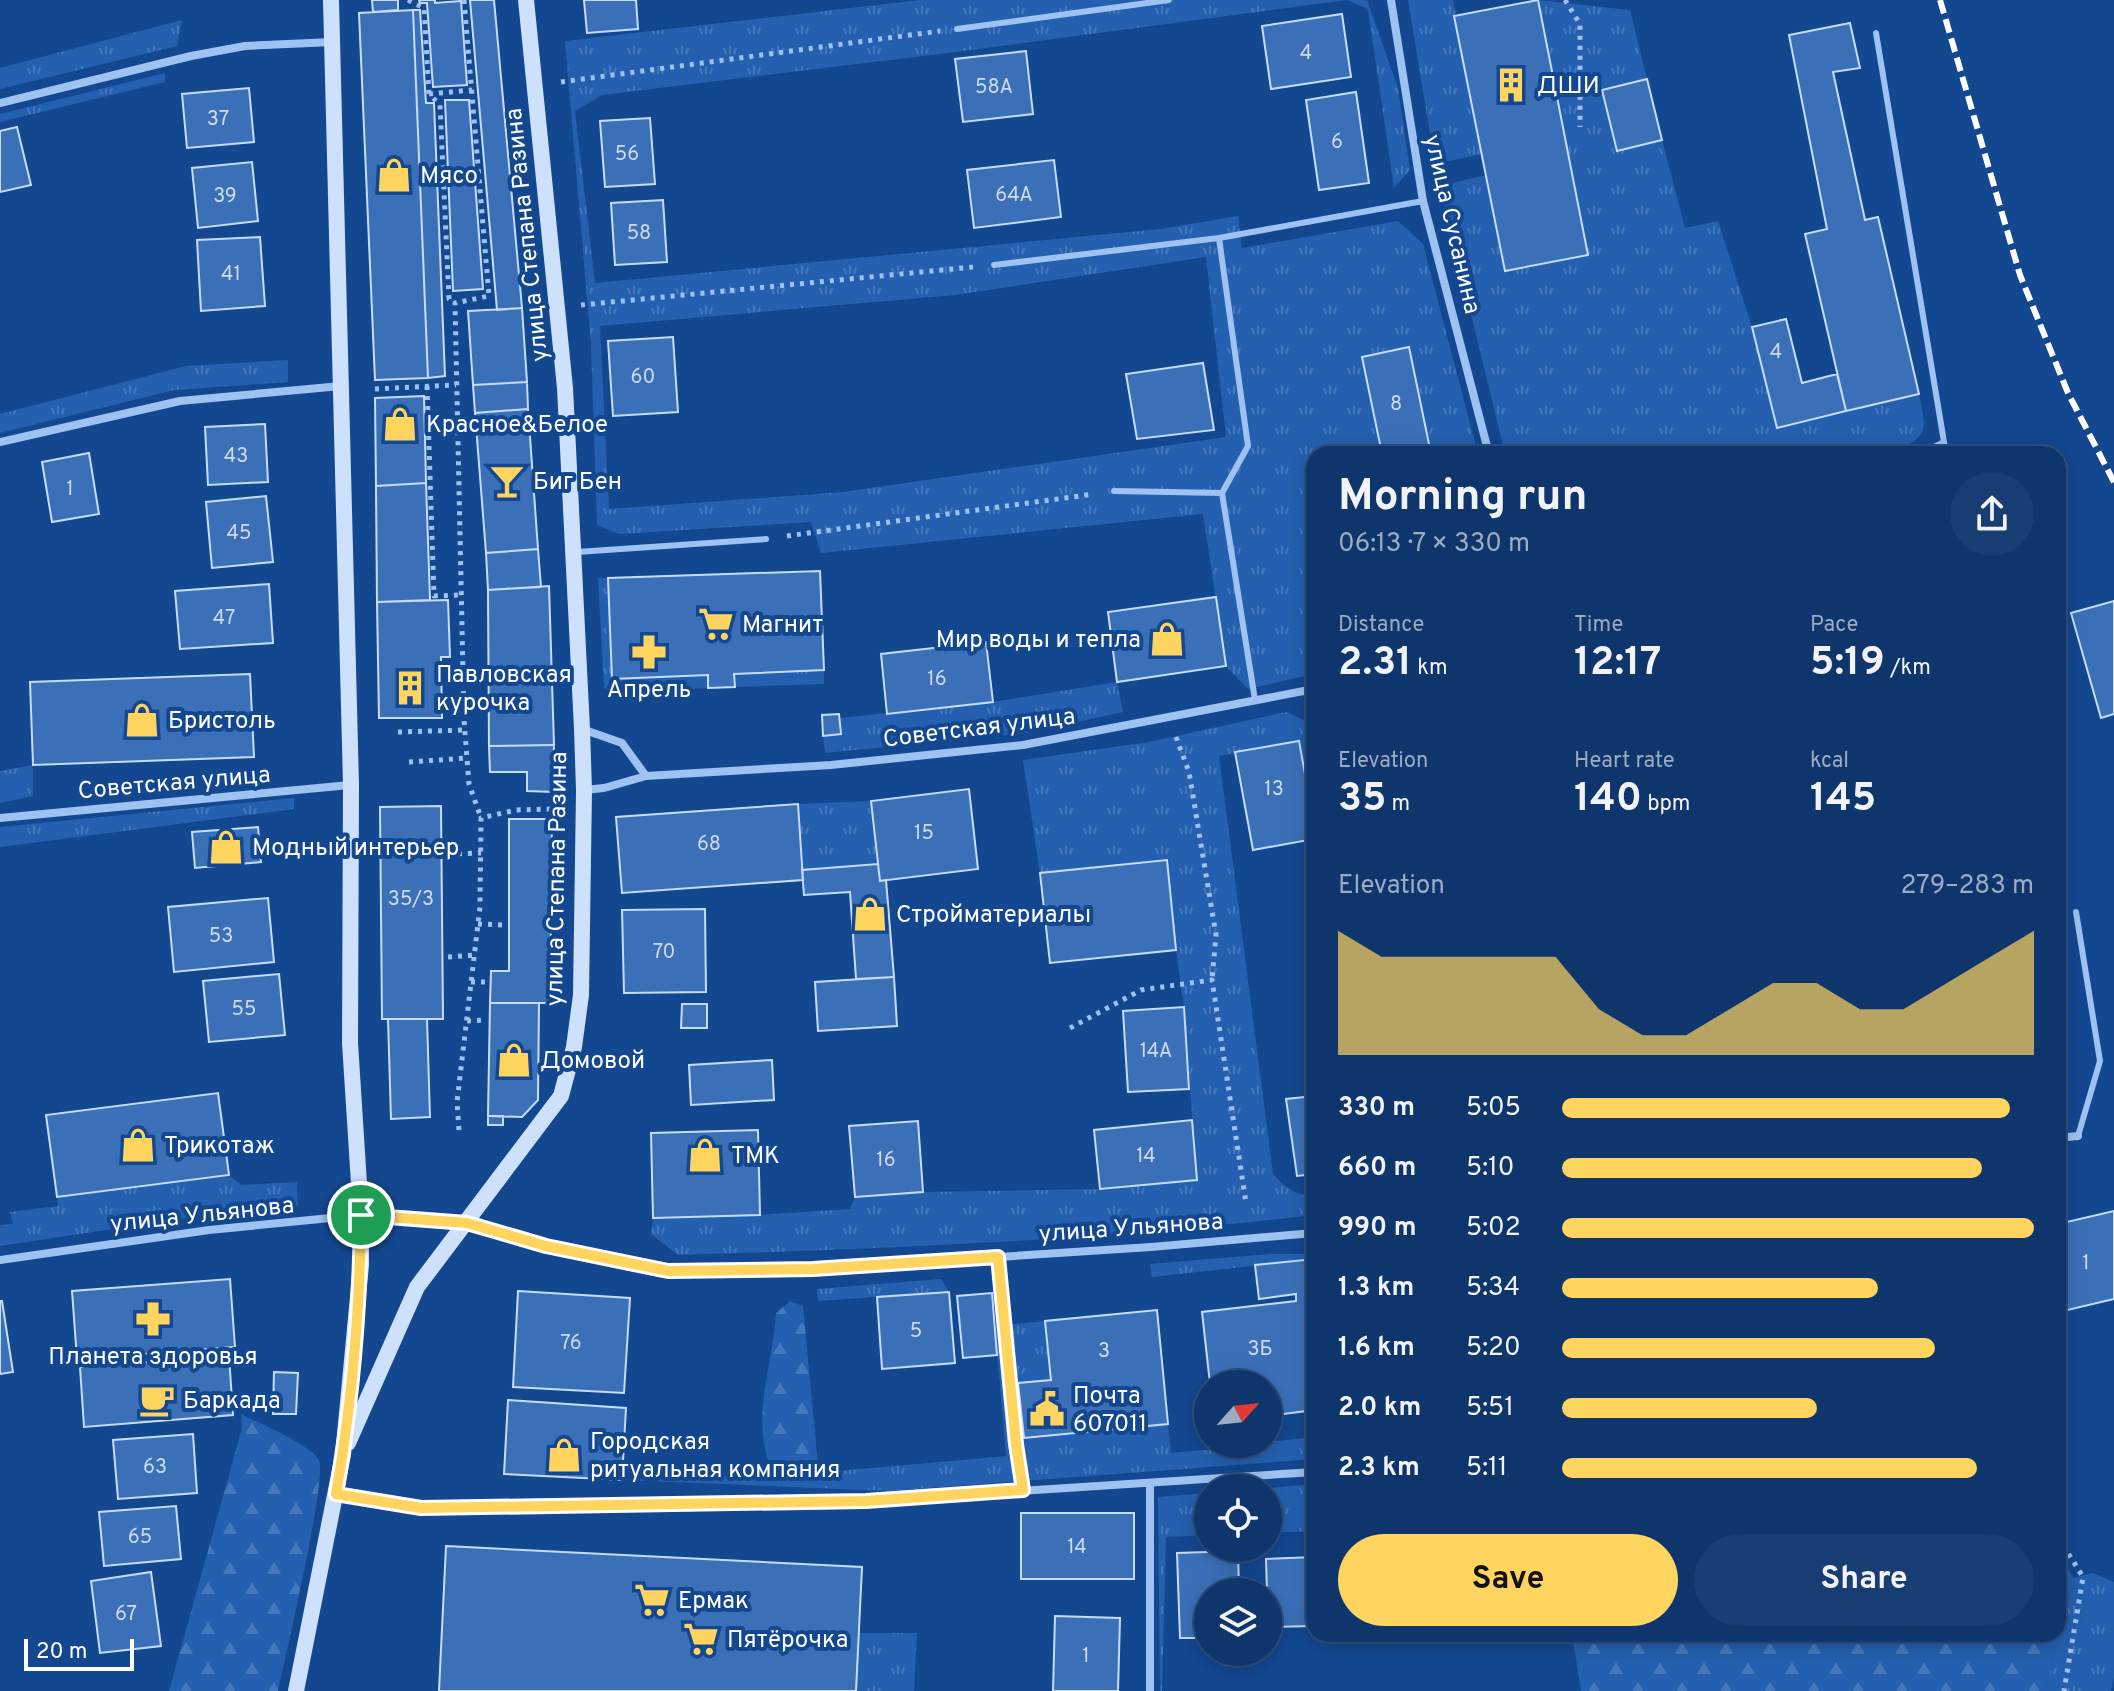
<!DOCTYPE html>
<meta charset="utf-8">
<style>
body{margin:0;font-family:Overpass,sans-serif;background:#173d72;color:#f1f3f6;height:100vh;display:flex;flex-direction:column;font-size:30px;white-space:nowrap}
*{box-sizing:border-box;margin:0}
p{font-size:26px;color:#9babc2}
.icon{flex:none;width:44px;height:44px;fill:none;stroke:currentColor;stroke-width:2;stroke-linecap:round;stroke-linejoin:round}
.map{position:relative;flex:1;overflow:hidden}
.side{position:absolute;left:1306px;top:446px;width:760px;height:1196px;display:flex;flex-direction:column;background:#0e356c;border-radius:24px;box-shadow:0 4px 20px #0003,0 0 0 2px #2e507f}
.side>*{flex:none}
.needle{width:52px;rotate:63deg}
.controls{position:absolute;left:1194px;top:1370px;display:grid;gap:16px}
.controls a{display:grid;place-items:center;width:88px;height:88px;border-radius:50%;background:#0e356c;box-shadow:0 4px 20px #0003,0 0 0 2px #2e507f;font-size:40px}
.scale{position:absolute;left:24px;bottom:20px;width:110px;box-sizing:border-box;padding-left:8px;border:4px solid #fff;border-top:0;font-size:22px;line-height:28px;white-space:nowrap;color:#fff;-webkit-text-stroke:6px #134790;paint-order:stroke}
.pin{position:absolute;display:grid;place-items:center;width:68px;height:68px;color:#fff;margin:-34px;border:4px solid #fff;border-radius:50%;box-shadow:0 2px 8px #0007}
.round{display:grid;place-items:center;flex:none;width:84px;height:84px;border-radius:42px;background:#173d72}
.head{display:flex;align-items:center;justify-content:space-between;height:136px;padding:0 32px}
h1{font-size:44px;font-weight:700;line-height:60px}
.stats{display:grid;grid-template-columns:repeat(3,1fr);gap:12px;height:136px;padding:8px 32px}
.stats div{display:grid;align-content:center}
.stats b{font-size:40px;font-weight:700}
.stats small{font-size:22px;font-weight:400}
.stats p{font-size:22px}
.chart{height:224px;padding:16px 32px}
.chart p{display:flex;justify-content:space-between}
.chart svg{width:100%;height:144px;margin-top:8px;fill:#ffd45f;opacity:.7}
.cta{display:flex;gap:16px;margin-top:auto;padding:16px 32px}
.cta a{flex:1;height:92px;border-radius:48px;background:#ffd45f;color:#111;font-size:32px;font-weight:700;line-height:92px;text-align:center}
.cta a+a{background:#173d72;color:#f1f3f6}
ul{padding:0 32px;list-style:none;font-size:26px}
li{display:grid;grid-template-columns:128px 96px 1fr;align-items:center;height:60px}
li i{height:20px;border-radius:10px;background:#ffd45f}
.map>svg:first-child{display:block}
.grass{fill:url(#grass-tufts);fill-rule:evenodd}
.forest{fill:url(#forest-firs)}
.building{fill:#3b70b9;stroke:#c5ddfd;stroke-width:2}
.lines{fill:none;stroke-linecap:round;stroke-linejoin:round}
.path{stroke:#9ec2f2;stroke-width:5;stroke-dasharray:4 6;stroke-linecap:butt}
.service{stroke:#9ec2f2;stroke-width:6}
.minor{stroke:#9ec2f2;stroke-width:8}
.secondary{stroke:#cde0fc;stroke-width:16}
.rail{stroke:#fff;stroke-width:6;stroke-dasharray:14 6;stroke-linecap:butt}
.route-casing{stroke:#fff;stroke-width:16}
.route{stroke:#ffd45f;stroke-width:10}
.labels{text-anchor:middle;stroke-width:8;stroke-linejoin:round;paint-order:stroke}
.number-label{font-size:20px;fill:#cedbee}
.poi-label{font-size:24px;fill:#fff;stroke:#134790;text-anchor:start}
.street-label{font-size:24px;fill:#fff;stroke:#134790}
</style>
<div class="map">
<svg width="2114" height="1691" viewBox="0 0 2114 1691">
<defs>
<pattern id="grass-tufts" width="24" height="20" patternUnits="userSpaceOnUse" patternTransform="scale(2)"><rect width="24" height="20" fill="#2460af"/><path d="M3 7l-1-3M5 7V3M7 7l1-3M15 17l-1-3M17 17v-4M19 17l1-3" fill="none" stroke="#4578bb"/></pattern>
<pattern id="forest-firs" width="22" height="20" patternUnits="userSpaceOnUse" patternTransform="scale(2)"><rect width="22" height="20" fill="#2460af"/><path d="M5 1l3.5 6h-7zM16 11l3.5 6h-7z" fill="#4578bb"/></pattern>
</defs>
<rect width="100%" height="100%" fill="#134790"/>
<path class="grass" d="M920,0H1367L1398,88L1410,170L1394,188L1368,9L1347,0L940,54L602,95L575,111L595,283L1161,229L1238,216L1242,248L1398,221L1423,244L1478,454H1314V674L1248,689L1226,666L1203,514L821,553L811,522L619,534L597,525L591,345L565,41ZM1206,257L1226,437L843,492L609,509L600,326L955,295Z
M1408,0H1453L1482,154L1435,164Z
M1538,0L1630,10L1647,79L1602,90L1616,150L1662,140L1685,228L1718,221L1752,327L1777,427L1919,394C1927,434 1929,435 1891,454H1505L1440,186L1486,175L1505,271L1588,255Z
M182,20L177,46L0,89V68Z
M165,73V82L0,122V114Z
M288,360V382L174,390L0,433V414L186,366Z
M598,578H608L612,679L708,675V688L614,692L604,688Z
M824,670V684L735,687L734,674Z
M1117,682L1123,712L1028,733L825,753L823,736L841,734L840,718L993,702Z
M1286,712L1310,723L1314,739V824L1299,741L1219,756L1273,1174C1283,1186 1297,1197 1314,1195V1215C1103,1240 890,1249 678,1255L651,1234L653,1218L760,1215L850,1209L855,1197L923,1192L1100,1189L1197,1180L1184,1007L1176,950L1040,873L1023,760L1149,742Z
M33,765V796L0,803V771Z
M294,798V809L0,847V827Z
M871,801L878,864L802,870L798,804Z
M229,1175L241,1185L297,1182L298,1206L199,1216L0,1246V1225L13,1224L10,1212L58,1206L57,1197Z
M1270,1254H1314V1259L1152,1277L1150,1264Z
M941,1279L949,1292L818,1301L817,1289Z
M1045,1321L1051,1380L1018,1383L1168,1424L1171,1453L1268,1444V1442L1314,1437V1459L888,1491L622,1480L827,1472L1006,1456L995,1326Z
M1314,1484V1531L1268,1533L1267,1488Z
M1208,1493V1535L1166,1537L1162,1691H1160L1158,1497Z
M2093,1573L2114,1582V1677L2111,1691H2045L2073,1578Z
M859,1633H917L914,1691H856Z"/>
<path class="forest" d="M790,1301L803,1306L818,1465L771,1469C750,1414 773,1369 776,1313Z
M241,1414C258,1423 312,1445 319,1461C327,1480 285,1658 278,1691H169L242,1428Z
M2058,1552L2073,1578L2045,1691H1581L1572,1634H2058Z"/>
<path class="building" d="M372,0H398V10L373,12Z
M419,0H435V3L461,1L467,85L433,87L427,3H420Z
M470,0H494L522,308L497,310Z
M584,0H636L638,29L587,33Z
M1538,0L1588,255L1505,271L1454,16Z
M413,10L428,378L375,380L359,13Z
M413,10H420L426,103H434L445,376L428,378Z
M1342,14L1351,77L1271,89L1262,26Z
M1850,23L1860,68L1833,72L1865,220L1878,217L1919,394L1846,411L1805,234L1827,229L1789,35Z
M1026,51L1033,114L963,122L955,59Z
M1647,79L1662,140L1617,151L1602,90Z
M249,88L254,142L187,148L182,94Z
M1356,92L1369,183L1319,190L1306,100Z
M445,100H469L483,289L453,291Z
M650,118L655,184L605,187L600,121Z
M17,127L31,185L0,192V131Z
M1054,160L1061,217L974,228L967,170Z
M252,162L258,221L198,228L192,168Z
M663,200L667,262L615,265L611,203Z
M260,237L265,306L201,311L197,240Z
M522,308L527,382L473,385L468,311Z
M1786,319L1802,383L1837,374L1846,411L1777,428L1752,327Z
M673,337L678,412L613,416L608,341Z
M1409,347L1430,449L1406,454H1382L1362,357Z
M1203,363L1214,430L1137,439L1126,374Z
M527,382L528,409L475,413L473,385Z
M424,396L426,483L376,486L375,398Z
M528,409L538,549L486,553L475,413Z
M265,424L268,482L208,485L205,427Z
M89,453L99,514L52,522L42,462Z
M426,483L430,600L377,602L376,486Z
M266,496L273,562L212,568L206,502Z
M538,549L541,587L488,590L486,553Z
M820,571L824,670L734,674L735,687L708,688V675L612,679L608,578Z
M269,584L273,643L180,649L175,591Z
M549,586L554,745L489,746L488,590Z
M1216,597L1226,666L1117,682L1108,612Z
M448,600L450,657H441L442,718H379L377,602Z
M2114,601V714L2101,718L2071,613Z
M986,642L993,702L887,714L881,654Z
M250,674L254,757L33,765L30,682Z
M839,714L841,734L823,736L822,715Z
M1299,741L1314,824V839L1253,850L1235,752Z
M554,745L553,792L527,791V772H490L489,746Z
M969,789L978,869L880,881L871,801Z
M798,804L803,880L622,893L616,817Z
M441,806L443,1019H382L380,807Z
M509,819H552L550,1003H490L491,971H509Z
M258,827L261,862L195,868L192,832Z
M1167,860L1176,950L1050,963L1040,873Z
M878,864L880,881L886,880L894,977L856,979L850,892L804,895L802,870Z
M268,898L274,962L174,972L168,907Z
M705,909L706,992L624,993L622,910Z
M279,974L285,1035L209,1042L203,981Z
M894,977L897,1026L818,1031L815,982Z
M490,1003H539L538,1100L522,1117L488,1116Z
M682,1004H707V1028H681Z
M1184,1007L1189,1089L1128,1092L1123,1011Z
M388,1019H427L430,1117L391,1119Z
M772,1060L774,1100L691,1105L689,1065Z
M218,1093L229,1175L57,1197L46,1115Z
M1314,1096V1174L1297,1176L1286,1099Z
M488,1116H503V1125H488Z
M1192,1120L1197,1180L1100,1189L1094,1130Z
M918,1121L923,1192L855,1197L849,1126Z
M758,1130L760,1215L653,1218L651,1133Z
M2114,1211V1299L2059,1312L2058,1224Z
M1314,1259V1410L1268,1416V1384H1210L1202,1312L1296,1301V1294L1259,1299L1255,1265Z
M230,1279L235,1347L77,1359L72,1291Z
M518,1291L630,1298L624,1393L513,1387Z
M949,1292L955,1363L882,1369L877,1297Z
M992,1293L997,1355L963,1358L957,1296Z
M0,1301H2L13,1372L0,1374Z
M1157,1310L1168,1424L1024,1438L1018,1383L1051,1380L1045,1321Z
M229,1356L233,1415L84,1427L80,1367Z
M274,1372L298,1373L296,1414H273Z
M508,1400L626,1408L622,1480L504,1474Z
M193,1434L197,1493L118,1499L113,1440Z
M176,1506L181,1559L104,1566L99,1512Z
M1021,1513H1134V1579H1021Z
M446,1546L862,1567L856,1691H439Z
M1238,1551L1239,1592H1208V1638H1180L1177,1553Z
M1314,1557V1626L1268,1627L1266,1559Z
M151,1572L161,1646L100,1653L91,1581Z
M1055,1616L1120,1618L1118,1691H1053Z
M1396,1634H1465L1396,1638Z"/>
<g class="lines">
<path class="path" d="M408,0L424,8L429,94L440,105L449,299L455,303
M464,0L489,296L455,303L464,720L469,784L481,818
M1565,0L1580,24V127
M561,82L940,31
M429,94L472,90
M581,305L973,267
M427,386L434,596L461,595
M375,389L456,385
M787,536L1094,494
M398,732L465,730
M1176,737L1189,772L1216,935L1212,980
M409,762L467,758
M448,854L481,853
M478,924L505,925
M448,957L474,955
M471,982H487
M467,1021L486,1020
M1070,1028L1141,990L1212,980L1246,1203
M459,1130L457,1102L480,907L481,818L516,810L553,809
M2058,1388L2064,1446L2058,1475
M2058,1537L2083,1577L2064,1691"/>
<path class="service" d="M957,29L1169,0
M1876,33L1946,454
M1219,238L1423,201
M994,265L1219,238L1248,446L1222,493
M1920,454L1944,442
M1114,491L1222,493L1255,700
M577,552L766,539
M2076,912L2100,1061L2078,1136
M998,1257L1016,1444L1023,1490"/>
<path class="minor" d="M1391,0L1423,201L1489,454
M0,103L191,56L245,46L332,42
M0,442L180,401L341,386
M582,729L622,743L646,776L604,788L584,790
M646,776L831,765L1023,745L1314,689
M0,818L350,785
M2058,1138L2078,1136
M0,1260L209,1230L361,1215L467,1223L546,1246L668,1271L813,1269L1151,1247L1314,1233
M1150,1483V1691
M336,1494L421,1508L866,1501L1314,1472"/>
<path class="secondary" d="M348,1443L417,1287L561,1096L574,1047L581,995L584,790L582,729L565,388L526,0
M296,1691L343,1455L361,1265V1215L350,1043L351,785L331,0"/>
<path class="rail" d="M1940,0L2020,275L2068,393L2114,482"/>
</g>
<g class="lines">
<g class="route-casing">
<path id="route" d="M361,1215L467,1223L546,1246L668,1271L813,1269L998,1257L1016,1444L1023,1490L866,1501L421,1508L336,1494C352,1403 360,1308 361,1215Z"/>
</g>
<use href="#route" class="route"/>
</g>
<defs>
<g id="building-bare" transform="scale(2.76)"><path d="M-4-6H4V6H1V3H-1V6H-4ZM-2.5-4.3h1.7v1.8h-1.7ZM.8-4.3h1.7v1.8H.8ZM-2.5-1h1.7V.8h-1.7ZM.8-1h1.7V.8H.8Z" fill="#ffd45f" stroke="#134790" stroke-width="2.5" paint-order="stroke"/></g>
<g id="shop-bare" transform="scale(2.76)"><path d="M-5-2.5h2.3a2.7 3.5 0 0 1 5.4 0H5L5.5 6h-11ZM-1.5-2.5h3a1.5 2.3 0 0 0-3 0Z" fill="#ffd45f" stroke="#134790" stroke-width="2.5" paint-order="stroke"/></g>
<g id="bar-bare" transform="scale(2.76)"><path d="M-6-5H6L.8 .8V4.5H3.5V6h-7V4.5H-.8V.8Z" fill="#ffd45f" stroke="#134790" stroke-width="2.5" paint-order="stroke"/></g>
<g id="supermarket-bare" transform="scale(2.76)"><path d="M-6-5.5h2.5l.6 2H6L4.5 2H-2.5L-4.4-4H-6ZM-1.5 3.2a1.3 1.3 0 1 0 .1 0ZM3 3.2a1.3 1.3 0 1 0 .1 0Z" fill="#ffd45f" stroke="#134790" stroke-width="2.5" paint-order="stroke"/></g>
<g id="pharmacy-bare" transform="scale(2.76)"><path d="M-2-6h4v4h4v4h-4v4h-4v-4h-4v-4h4Z" fill="#ffd45f" stroke="#134790" stroke-width="2.5" paint-order="stroke"/></g>
<g id="cafe-bare" transform="scale(2.76)"><path d="M-5.5-4.5H6V0H3Q3 3.5 0 3.5H-2.5Q-5.5 3.5-5.5 0ZM3-3.2v2h1.7v-2ZM-6 4.5H4V6H-6Z" fill="#ffd45f" stroke="#134790" stroke-width="2.5" paint-order="stroke"/></g>
<g id="civic-bare" transform="scale(2.76)"><path d="M-.6-6.5H3V-4.5H.6V-3L4-1V1h2V6H-6V1h2V-1L-.6-3ZM-1.2 2.5V6h2.4V2.5Z" fill="#ffd45f" stroke="#134790" stroke-width="2.5" paint-order="stroke"/></g>
</defs>
<g fill-rule="evenodd">
<use href="#building-bare" x="1511" y="85"/>
<use href="#shop-bare" x="394" y="175"/>
<use href="#shop-bare" x="400" y="424"/>
<use href="#bar-bare" x="507" y="481"/>
<use href="#supermarket-bare" x="716" y="624"/>
<use href="#shop-bare" x="1167" y="639"/>
<use href="#pharmacy-bare" x="649" y="652"/>
<use href="#building-bare" x="410" y="688"/>
<use href="#shop-bare" x="142" y="720"/>
<use href="#shop-bare" x="226" y="847"/>
<use href="#shop-bare" x="870" y="914"/>
<use href="#shop-bare" x="514" y="1060"/>
<use href="#shop-bare" x="138" y="1145"/>
<use href="#shop-bare" x="705" y="1155"/>
<use href="#pharmacy-bare" x="153" y="1319"/>
<use href="#cafe-bare" x="157" y="1400"/>
<use href="#civic-bare" x="1047" y="1409"/>
<use href="#shop-bare" x="564" y="1455"/>
<use href="#supermarket-bare" x="652" y="1600"/>
<use href="#supermarket-bare" x="701" y="1639"/>
</g>
<g class="labels">
<g class="number-label">
<text x="1306" y="59">4</text>
<text x="994" y="93">58А</text>
<text x="218" y="125">37</text>
<text x="1337" y="148">6</text>
<text x="627" y="160">56</text>
<text x="1014" y="201">64А</text>
<text x="225" y="202">39</text>
<text x="639" y="239">58</text>
<text x="231" y="280">41</text>
<text x="1776" y="358">4</text>
<text x="643" y="383">60</text>
<text x="1396" y="410">8</text>
<text x="236" y="462">43</text>
<text x="70" y="495">1</text>
<text x="239" y="539">45</text>
<text x="224" y="624">47</text>
<text x="937" y="685">16</text>
<text x="1274" y="795">13</text>
<text x="924" y="839">15</text>
<text x="709" y="850">68</text>
<text x="411" y="905">35/3</text>
<text x="221" y="942">53</text>
<text x="664" y="958">70</text>
<text x="244" y="1015">55</text>
<text x="1156" y="1057">14А</text>
<text x="1146" y="1162">14</text>
<text x="886" y="1166">16</text>
<text x="2086" y="1269">1</text>
<text x="916" y="1337">5</text>
<text x="571" y="1349">76</text>
<text x="1260" y="1355">3Б</text>
<text x="1104" y="1357">3</text>
<text x="155" y="1473">63</text>
<text x="140" y="1543">65</text>
<text x="1077" y="1553">14</text>
<text x="126" y="1620">67</text>
<text x="1086" y="1662">1</text>
</g>
<g class="poi-label">
<text x="1537" y="93">ДШИ</text>
<text x="420" y="183">Мясо</text>
<text x="426" y="432">Красное&amp;Белое</text>
<text x="533" y="489">Биг Бен</text>
<text x="742" y="632">Магнит</text>
<text x="1141" y="647" text-anchor="end">Мир воды и тепла</text>
<text x="436" y="682">Павловская<tspan x="436" dy="28">курочка</tspan></text>
<text x="649" y="697" text-anchor="middle">Апрель</text>
<text x="168" y="728">Бристоль</text>
<text x="252" y="855">Модный интерьер</text>
<text x="896" y="922">Стройматериалы</text>
<text x="540" y="1068">Домовой</text>
<text x="164" y="1153">Трикотаж</text>
<text x="731" y="1163">ТМК</text>
<text x="153" y="1364" text-anchor="middle">Планета здоровья</text>
<text x="1073" y="1403">Почта<tspan x="1073" dy="28">607011</tspan></text>
<text x="183" y="1408">Баркада</text>
<text x="590" y="1449">Городская<tspan x="590" dy="28">ритуальная компания</tspan></text>
<text x="678" y="1608">Ермак</text>
<text x="727" y="1647">Пятёрочка</text>
</g>
<g class="street-label">
<text transform="translate(1453 224) rotate(77)" y="8">улица Сусанина</text>
<text transform="translate(526 235) rotate(-96)" y="8">улица Степана Разина</text>
<text transform="translate(979 727) rotate(-7)" y="8">Советская улица</text>
<text transform="translate(174 782) rotate(-5)" y="8">Советская улица</text>
<text transform="translate(556 879) rotate(-89)" y="8">улица Степана Разина</text>
<text transform="translate(202 1214) rotate(-6)" y="8">улица Ульянова</text>
<text transform="translate(1131 1227) rotate(-4)" y="8">улица Ульянова</text>
</g>
</g>
</svg>
<div class="controls">
<a><svg class="needle" viewBox="-14 -14 28 28"><path d="M0-13l5 13h-10z" fill="#e53935"/><path d="M0 13l5-13h-10z" fill="#9babc2"/></svg></a>
<a><svg class="icon" aria-label="locate" viewBox="0 0 24 24"><circle cx="12" cy="12" r="6"/><path d="M12 2v4M12 18v4M2 12h4M18 12h4"/></svg></a>
<a><svg class="icon" aria-label="layers" viewBox="0 0 24 24"><path d="M12 4l9 5-9 5-9-5zM3 14l9 5 9-5"/></svg></a>
</div>
<div class="scale">20 m</div>
<div class="pin" style="left:361px;top:1215px;background:#1e9e55"><svg class="icon" aria-label="arrive" viewBox="0 0 24 24"><path d="M6 21V4h12l-3 4 3 4H6"/></svg></div>
<section class="side">
<div class="head"><div><h1>Morning run</h1><p>06:13 · 7 × 330 m</p></div><a class="round"><svg class="icon" aria-label="share" viewBox="0 0 24 24"><path d="M12 15V3M7 8l5-5 5 5M5 13v7h14v-7"/></svg></a></div>
<div class="stats">
<div><p>Distance</p><b>2.31<small> km</small></b></div>
<div><p>Time</p><b>12:17</b></div>
<div><p>Pace</p><b>5:19<small> /km</small></b></div>
</div>
<div class="stats">
<div><p>Elevation</p><b>35<small> m</small></b></div>
<div><p>Heart rate</p><b>140<small> bpm</small></b></div>
<div><p>kcal</p><b>145</b></div>
</div>
<div class="chart"><p><span>Elevation</span>279–283 m</p>
<svg viewBox="0 0 160 44" preserveAspectRatio="none"><path d="M0 44V6L10 14L20 14L30 14L40 14L50 14L60 30L70 38L80 38L90 30L100 22L110 22L120 30L130 30L140 22L150 14L160 6V44z"/></svg>
</div>
<ul>
<li><b>330 m</b>5:05<i style="width:95%"></i></li>
<li><b>660 m</b>5:10<i style="width:89%"></i></li>
<li><b>990 m</b>5:02<i style="width:100%"></i></li>
<li><b>1.3 km</b>5:34<i style="width:67%"></i></li>
<li><b>1.6 km</b>5:20<i style="width:79%"></i></li>
<li><b>2.0 km</b>5:51<i style="width:54%"></i></li>
<li><b>2.3 km</b>5:11<i style="width:88%"></i></li>
</ul>
<div class="cta"><a>Save</a><a>Share</a></div>
</section>
</div>
